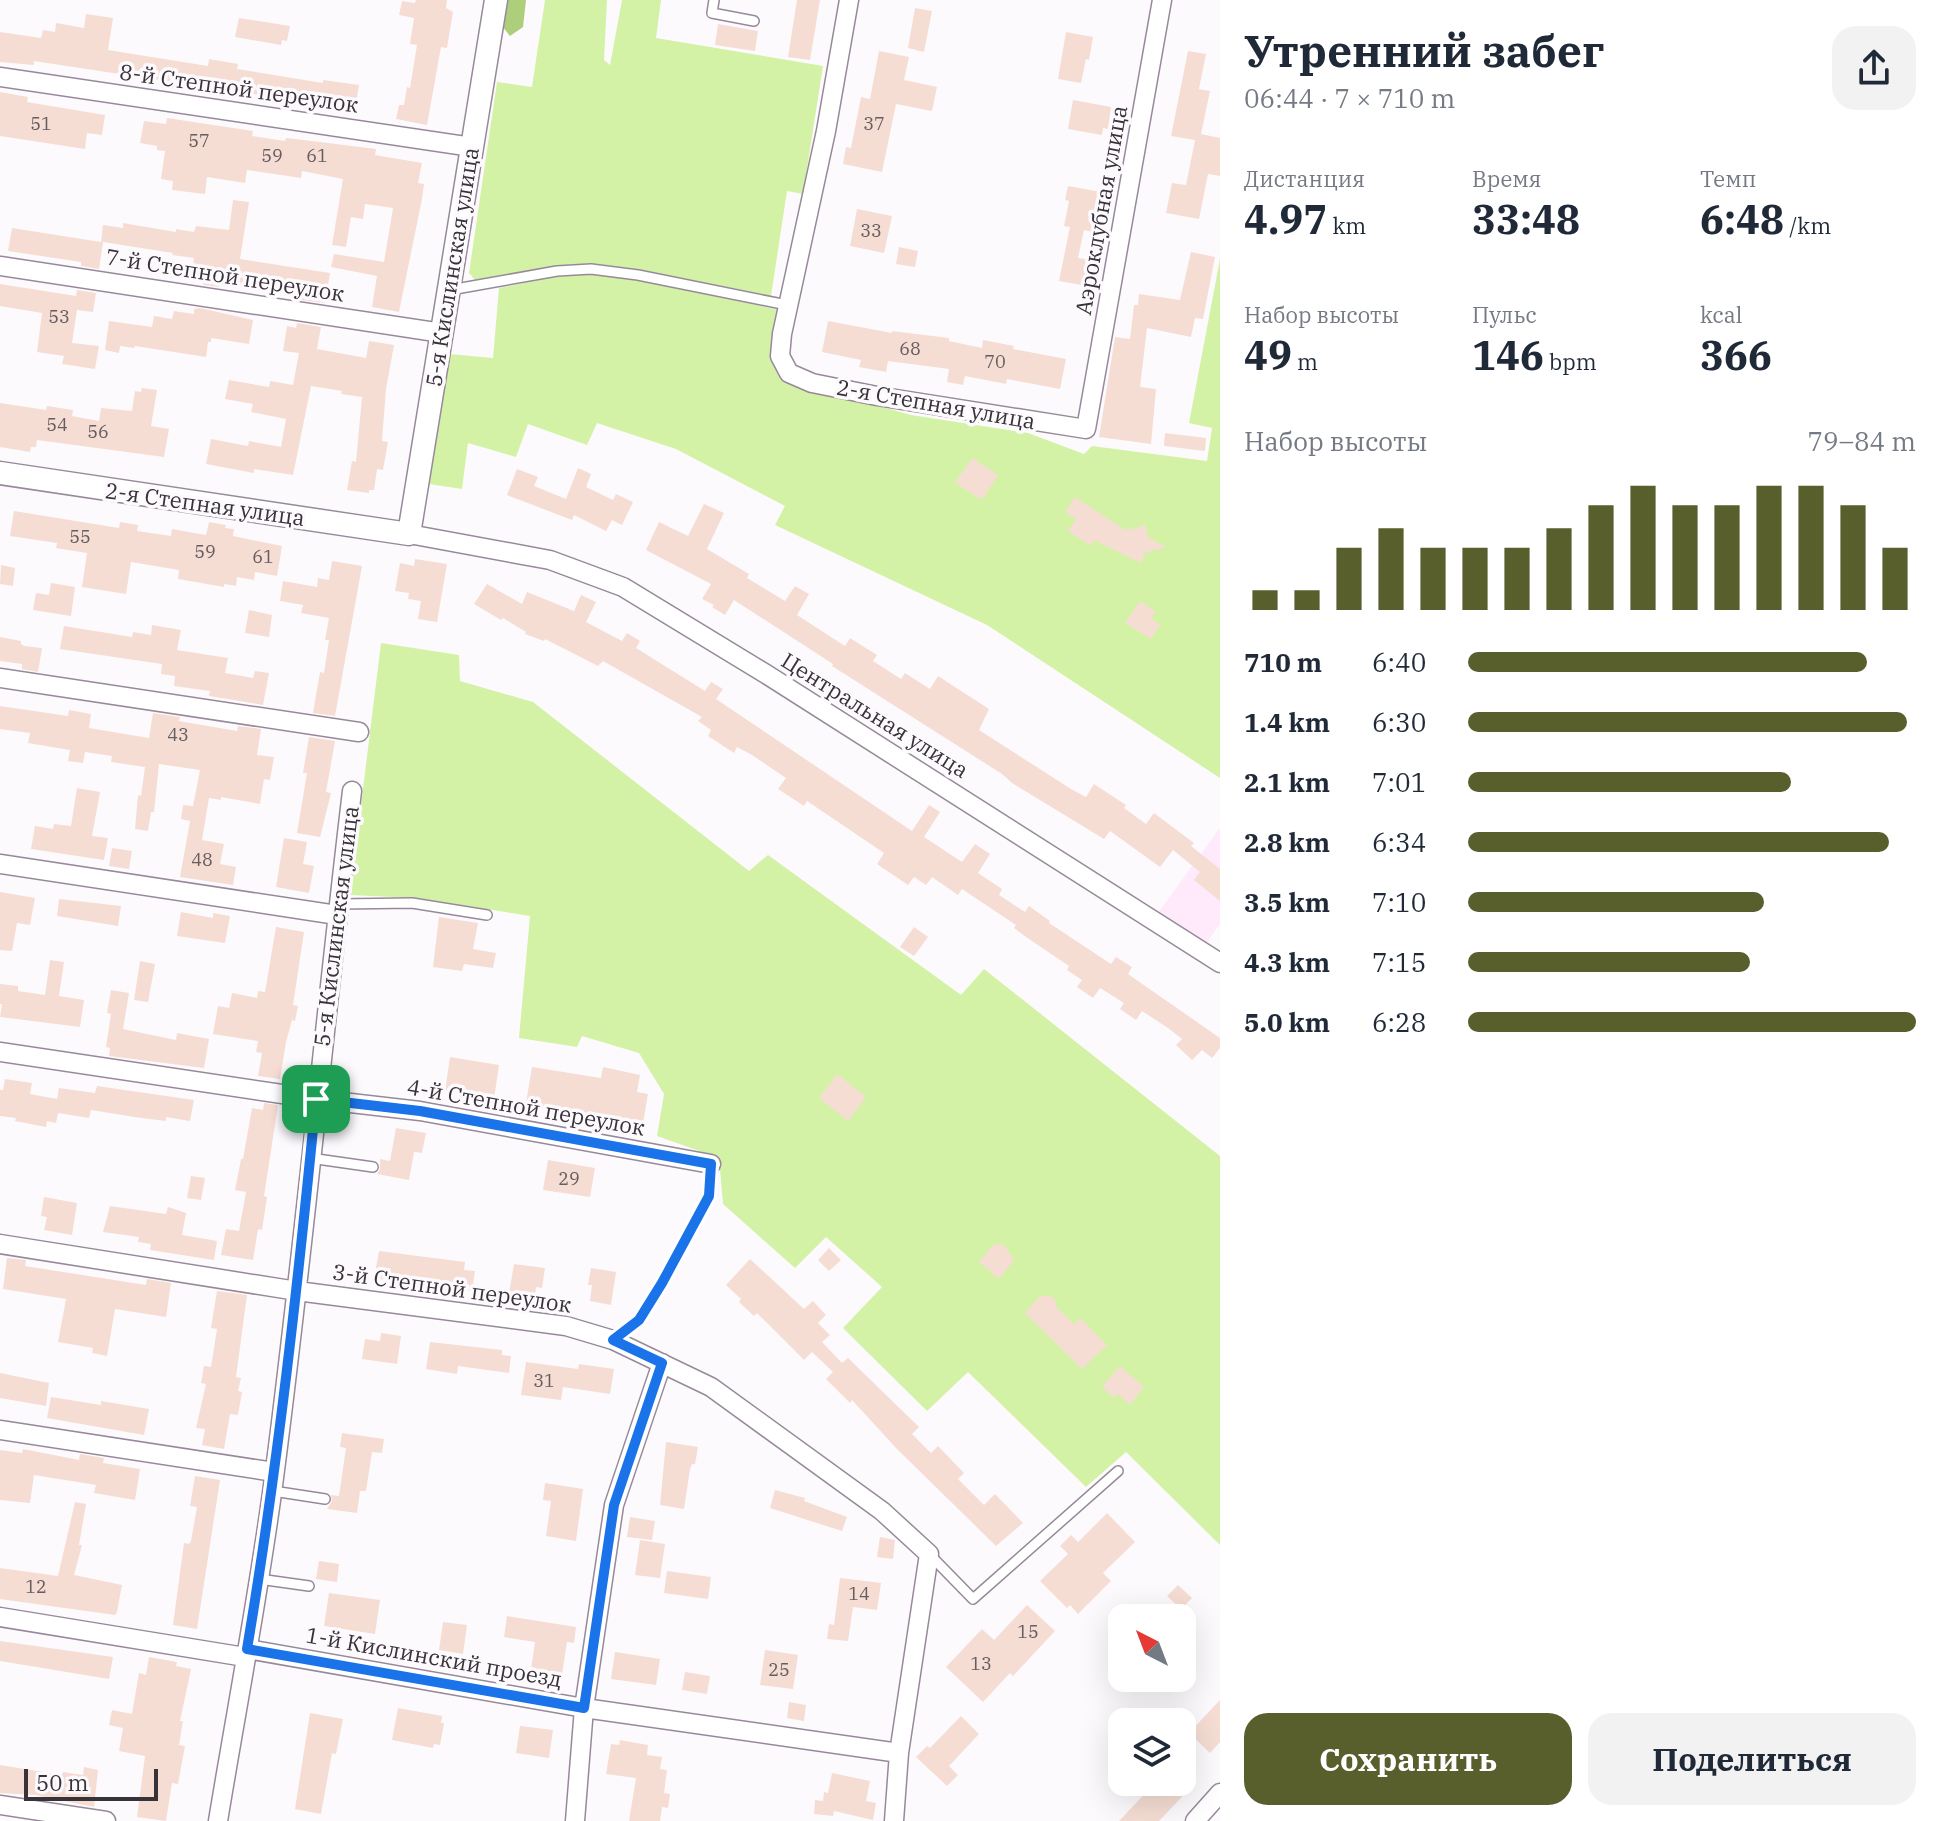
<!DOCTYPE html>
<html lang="ru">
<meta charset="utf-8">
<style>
body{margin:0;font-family:"IBM Plex Serif",serif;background:#f2f2f3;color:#1f2937;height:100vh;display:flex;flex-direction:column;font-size:30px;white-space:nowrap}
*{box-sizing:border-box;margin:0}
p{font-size:26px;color:#747a83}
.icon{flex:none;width:44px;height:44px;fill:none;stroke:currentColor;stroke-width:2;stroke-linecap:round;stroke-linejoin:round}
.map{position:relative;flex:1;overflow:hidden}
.side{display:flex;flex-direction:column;background:#fff;width:720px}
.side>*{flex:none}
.needle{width:52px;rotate:318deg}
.controls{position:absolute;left:1108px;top:1604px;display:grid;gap:16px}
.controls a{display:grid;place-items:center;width:88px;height:88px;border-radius:16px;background:#fff;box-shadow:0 8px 32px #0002;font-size:40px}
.scale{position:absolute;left:24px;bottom:20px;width:134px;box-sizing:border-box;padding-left:8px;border:4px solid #383239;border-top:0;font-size:22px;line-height:28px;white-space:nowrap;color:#383239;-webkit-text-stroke:6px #fdfafe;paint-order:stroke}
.pin{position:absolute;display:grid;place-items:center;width:68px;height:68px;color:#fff;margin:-34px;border-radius:16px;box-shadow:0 4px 12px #0006}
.round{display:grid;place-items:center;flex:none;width:84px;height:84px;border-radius:24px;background:#f2f2f3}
.head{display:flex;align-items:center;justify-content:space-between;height:136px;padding:0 24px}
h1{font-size:44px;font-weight:700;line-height:60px}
.figures{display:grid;grid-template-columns:repeat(3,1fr);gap:12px;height:136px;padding:8px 24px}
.figures div{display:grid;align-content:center}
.figures b{font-size:40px;font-weight:700}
.figures small{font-size:22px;font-weight:400}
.figures p{font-size:22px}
.chart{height:224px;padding:16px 24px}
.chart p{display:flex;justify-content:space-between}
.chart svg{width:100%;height:144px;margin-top:8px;stroke:#585e2c;stroke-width:6}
.action{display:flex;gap:16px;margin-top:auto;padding:16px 24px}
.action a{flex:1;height:92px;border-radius:24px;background:#585e2c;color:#fff;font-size:32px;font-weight:700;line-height:92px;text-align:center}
.action a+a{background:#f2f2f3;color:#1f2937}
ul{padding:0 24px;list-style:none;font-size:26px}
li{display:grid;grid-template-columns:128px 96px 1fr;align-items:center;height:60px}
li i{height:20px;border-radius:10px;background:#585e2c}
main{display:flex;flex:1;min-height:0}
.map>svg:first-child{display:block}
.commercial{fill:#feeafa}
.green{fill:#d3f2a5}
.forest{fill:#adce7a}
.building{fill:#f5ddd3}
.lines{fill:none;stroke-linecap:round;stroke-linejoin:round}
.service-casing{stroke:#97899a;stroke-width:12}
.minor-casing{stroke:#97899a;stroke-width:21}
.tertiary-casing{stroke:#97899a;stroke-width:25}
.service{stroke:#fff;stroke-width:9}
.minor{stroke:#fff;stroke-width:18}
.tertiary{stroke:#fff;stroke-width:22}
.route-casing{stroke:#fff;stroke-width:16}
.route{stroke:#1a73e8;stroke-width:10}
.labels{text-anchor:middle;stroke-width:7;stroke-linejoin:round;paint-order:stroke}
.number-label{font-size:18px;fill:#675d60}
.street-label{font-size:22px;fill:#383239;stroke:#fdfafe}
</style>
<main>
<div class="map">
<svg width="1220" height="1821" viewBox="0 0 1220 1821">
<rect width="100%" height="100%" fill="#fdfafe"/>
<path class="commercial" d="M1220,828V924L1197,956L1149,925Z"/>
<path class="green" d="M545,0H607L604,60L610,65L622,0H661L656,38L823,66L803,194L787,191L771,296L641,270L594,264L475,280L469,273L497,82L532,87Z
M1220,259V778L987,625L775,525L785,506L676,449L597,423L587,445L528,424L516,457L468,443L462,489L429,484L434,426L449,354L493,358L499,288C519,284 540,279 560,276C628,268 711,293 778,310L773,353L826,391L911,415L1028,433L1084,454L1092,446L1207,461L1212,428L1189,423Z
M381,643L459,655L460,681L533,702L749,871L768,855L961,995L984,969L1220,1156V1545L1126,1452L1086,1487L968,1372L927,1411L843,1328L882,1287L826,1237L795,1268L723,1204L719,1158L657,1136L664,1094L639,1053L582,1036L577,1047L519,1038L530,916L416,898L350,895Z"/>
<path class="forest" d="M506,0H526L523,27L510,36L502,26Z"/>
<path class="building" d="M416,0H447L446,8L453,12L447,48L441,47L427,125L396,119L399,105H404L407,87L410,88L417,45L410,44L414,18L399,15L402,1L415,3Z
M797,0H820L810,60L788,57Z
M915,8L932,11L924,52L908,48Z
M86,14L113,18L108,50L208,66L209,59L238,64L237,69L323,83V80L359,85L354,115L278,98L34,61V65L0,62V32L41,38L43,30L55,32L56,23L84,28Z
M239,18L290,26L287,41L282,40L281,45L235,37Z
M718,24L758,31L755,51L715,45Z
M1066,32L1093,37L1089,60L1086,59L1081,83L1058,79Z
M879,51L909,57L904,80L937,87L932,111L896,104L882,172L843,164L846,147L851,148L861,97L870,99Z
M1188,51L1206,54L1199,89L1210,91L1201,134L1220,138V176L1208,174L1199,219L1166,213L1172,183L1186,185L1195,140L1171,136Z
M0,92L28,97L27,102L105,115L102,135L87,133L85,149L0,136Z
M1073,100L1111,107L1108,129L1103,128L1102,135L1068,129Z
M167,118L253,131L252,136L285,141L286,138L304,140L376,149L375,155L422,163L418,183L424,184L422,199L399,312L372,307L377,276L331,267L334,254L384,262L393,208L365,204L363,219L351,217L346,247L332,245L343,179L302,171L301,178L247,170L245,183L207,177L205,194L172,190L173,181L161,179L165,151L157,150V146L140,143L144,121L166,124Z
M1068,186L1101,192L1098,206H1102L1096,233L1084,230L1078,258L1092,260L1087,286L1059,281L1070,227L1064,226L1069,201L1065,200Z
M233,200L249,202L240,259L330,273L325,303L301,300L302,295L269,290L219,282V287L203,285L206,267L193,266L194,258L172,255L173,253L103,242L99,269L81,266V262L8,251L12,228L101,242L103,225L123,228V223L176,232V229L194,232L196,226L229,230Z
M857,209L892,216L884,253L850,246Z
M899,247L918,251L915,267L896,264Z
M1191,252L1215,257L1203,319L1195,318L1191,337L1147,328L1140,387L1156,389L1151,444L1099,437L1115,337L1130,339L1134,305H1138L1139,294L1180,300Z
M0,284L76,296L77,290L96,293L93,312L77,310L72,343L99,346L95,369L62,364L64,356L37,352L42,313L0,306Z
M200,308L253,320L249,344L211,338V342H208L206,357L135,346L134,348L120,346L119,353L105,350L109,321L152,327L154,316L172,319L174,311L194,314V309Z
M828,321L892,333V331L949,338V341L982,348L983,340L1014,346L1013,349L1066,359L1060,389L1007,379L1006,384L965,376L963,385L947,382L949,369L888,361L886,372L859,367L861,360L822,352Z
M297,323L321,327L317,349L366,358L369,341L394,345L386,389L382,441L388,442L383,470L377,469L374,490H369V493L347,490L352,461L356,462L362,397L341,394L342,391L311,386L293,475L254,469V473L206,464L211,439L248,446L249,441L281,447L286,419L251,412L253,404L225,399L229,380L269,387L270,381L293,385L299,353L283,351L287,326L296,328Z
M142,388L157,390L151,426L169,429L164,457L37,440L36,447H31L30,452L0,447V403L46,410L47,406L73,410L72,416L99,421L101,408L132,411L135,391L141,392Z
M1165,433L1206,438L1205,451L1164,446Z
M972,458L998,475L982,500L955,483Z
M578,468L591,474L586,487L613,500L616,494L633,502L622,525L612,520L606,531L574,515L572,520L507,495L517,469L538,477L534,486L566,499Z
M1075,497L1127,531L1128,527L1133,530L1145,524L1148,537L1166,547L1145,553L1141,563L1094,540L1091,546L1068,531L1076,519L1065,512Z
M704,504L724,513L707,549L749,574L747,578L785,601L795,586L809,594L797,615L845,646L850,638L877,655L873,661L901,679L905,673L930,689L938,676L989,709L979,730L1071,789L1086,797L1094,784L1126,805L1124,808L1146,824L1154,813L1194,843L1191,846L1220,869V901L1194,880L1200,872L1173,850L1160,867L1110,831L1104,839L1012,783L1002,774L832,666L833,664L734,600L725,615L712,607L714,605L702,599L711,584L646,550L659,522L688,536Z
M14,511L119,528L120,522L138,525L137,531L171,536L172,529L206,535L209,522L226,525L225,528L234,529L233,536L282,546L277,576L255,572L254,580L237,577L236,586L224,584V587L178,579L179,570L131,562L126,594L82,587L87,553L56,548L57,543L10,536Z
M415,559L447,564L437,622L418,619L421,601L408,599L409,593L395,591L400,563L414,566Z
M332,561L362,566L335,716L313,713L320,672L324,673L329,640H325L329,618L301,613L303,605L280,601L283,581L317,587L318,578L329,580Z
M1,565L15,568L13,586L0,584Z
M51,583L75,587L71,616L33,610L36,593L49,595Z
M487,584L522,604L527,592L574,611L581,595L596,602L586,622L622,641L627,633L640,641L636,648L705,691L711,682L723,689L716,699L912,831L929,805L940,812L924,837L962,862L975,844L990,854L978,873L1002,889L999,895L1025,912L1029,906L1050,921L1049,923L1111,964L1116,957L1132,967L1128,974L1220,1038V1048L1212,1058L1202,1050L1192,1060L1176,1045L1182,1039L1168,1028L1142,1011L1136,1020L1120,1009L1124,1003L1100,988L1093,998L1077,987L1082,980L1067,970L1069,966L1026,937L1014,928L1016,925L962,889L958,895L932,877L926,885L914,877L908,885L877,864L884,853L807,801L804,806L778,789L786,778L752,755L737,747L734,753L708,736L711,730L698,721L702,717L603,661L598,666L545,639L544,641L525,634L526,632L503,618L501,620L474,604Z
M1140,601L1156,612L1151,618L1160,625L1151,639L1125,623Z
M249,610L272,615L269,637L245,633Z
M152,625L181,630L177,650L228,658L225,673L253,678L255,671L269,673L263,705L209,696L210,691L174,686L175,676L161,674L162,664L60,649L64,626L132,637L133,632L151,635Z
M0,637L21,641V644L24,646L42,648L38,672L22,669V664L0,661Z
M0,706L68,716L69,710L91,714L89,728L149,738L153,713L180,717L179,721L237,731L238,726L261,729L257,755L274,757L270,780L264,779L260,804L221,797V800L209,798L202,840L224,844L220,864L236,867L233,885L180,877L190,821L181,819L183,805L193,806L200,770L159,764L154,812H151L148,831L135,829L138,795L141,796L145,767L111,762L112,756L85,752L83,763L68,761L70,750L28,743L30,733L0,729Z
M309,737L335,741L326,792L331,793L320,837L297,833L307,773H303Z
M77,788L100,792L92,836L108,838L104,860L31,849L35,826L53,829L54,824L71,826Z
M284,838L307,842L303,864L314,866L309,893L276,887Z
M112,848L132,851L129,869L109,866Z
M0,892L35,898L30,925L17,923L12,951L0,950Z
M59,899L121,906L118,926L57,916Z
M181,912L213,918V913L230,916L225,943L177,936Z
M439,917L478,923L473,949L496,953L493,968L464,964L462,971L433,967Z
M276,927L304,932L293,1005L298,1006L295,1021L292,1020L286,1042L280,1079L258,1076L262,1053L256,1052L258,1041L213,1034L218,1006L229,1008L232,993L257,998L258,991L265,992Z
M914,927L928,937L914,956L900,947Z
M50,960L64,962L59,996L84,1000L80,1027L0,1017L2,1004H0V984L18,986V991L45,995Z
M140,961L155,964L148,1002L134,1000Z
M111,990L129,993L123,1029L176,1040L177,1033L209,1039L204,1068L109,1056L110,1048L106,1047L111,1014L107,1013Z
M450,1057L499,1065L494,1099L445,1091Z
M532,1067L601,1078L603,1067L640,1075L637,1092L648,1094L643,1123L526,1103Z
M837,1074L866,1097L848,1121L819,1098Z
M5,1079L32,1083L30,1094L57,1099L59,1088L95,1093L97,1086L194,1100L190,1121L166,1117V1121L141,1118L91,1110L89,1118L58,1113L56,1123L47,1121L46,1127L15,1121L16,1118L0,1116V1090H3Z
M264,1103L278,1105L264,1196L267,1197L262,1230L258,1229L253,1260L221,1255L226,1229L239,1231L246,1192L235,1190L241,1159H243L252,1108L263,1110Z
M396,1128L426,1133L422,1153L414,1152L409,1180L377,1174L380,1169V1159L390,1161Z
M548,1160L595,1168L590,1197L543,1190Z
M191,1176L205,1178L201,1200L187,1198Z
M44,1197L77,1203L72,1235L44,1230L47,1217L41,1216Z
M110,1206L166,1214L168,1207L186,1213L182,1235L217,1241L214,1260L150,1250L151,1244L138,1242L139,1237L103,1232Z
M1003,1244L1014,1260L999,1279L979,1262L993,1245Z
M829,1248L841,1260L829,1271L818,1260Z
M379,1251L465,1262L464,1270L475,1271L472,1291L429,1285L428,1293L399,1289L400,1282L374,1278Z
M7,1258L26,1260L25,1266L146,1285L147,1279L171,1283L166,1317L115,1309L107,1356L92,1353L93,1348L58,1342L66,1299L3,1289Z
M750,1259L804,1309L813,1301L826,1315L818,1323L830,1335L822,1342L842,1363L848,1358L919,1427L912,1434L931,1453L938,1446L964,1473L958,1479L984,1505L995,1494L1023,1523L996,1546L897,1449L852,1400L850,1403L826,1379L833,1372L812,1352L804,1360L757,1313L754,1316L739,1302L741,1299L726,1285Z
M514,1264L545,1268L542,1288L536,1287L535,1297L509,1293Z
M591,1268L616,1272L611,1305L590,1301L592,1285H588Z
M217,1291L247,1295L236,1377L241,1378L238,1391L242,1392L238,1415L230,1414L224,1449L202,1445L205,1429L196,1428L206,1384L201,1383L204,1366L211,1367L217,1329L211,1328Z
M1040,1296H1050L1056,1300V1307L1074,1324L1080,1318L1107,1345L1082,1369L1025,1313Z
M381,1333L401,1336L397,1364L362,1359L365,1339L380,1341Z
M430,1342L502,1350V1355L511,1356L509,1373L458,1366L457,1374L426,1369Z
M526,1362L578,1369L579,1364L614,1369L610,1394L563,1387L561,1400L521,1395Z
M1120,1366L1144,1387L1130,1405L1118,1394L1114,1398L1102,1387Z
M0,1373L49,1383L46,1406L0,1398Z
M51,1397L101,1405V1401L149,1409L144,1435L47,1418Z
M342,1433L384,1439L382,1453L372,1452L366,1491H360L357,1513L327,1509L332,1501L331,1495L339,1496L346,1448L340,1447Z
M666,1442L698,1447L695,1464H692L690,1469L684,1509L660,1505Z
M23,1449L79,1460L80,1454L104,1458L103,1463L140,1469L135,1500L94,1493L96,1485L34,1475L30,1503L0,1500V1450L22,1453Z
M195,1476L220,1480L197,1629L173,1625L184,1543L189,1544L191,1541L197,1507L190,1506Z
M545,1483L583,1489L576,1541L546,1536L551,1501L543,1500Z
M775,1490L805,1498L804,1501L847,1517L842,1531L770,1508Z
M75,1502L86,1504L79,1545H82L74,1575L122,1585L117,1612L115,1615L0,1599V1568L58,1576Z
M1107,1513L1135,1542L1103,1573L1111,1581L1078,1614L1070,1605L1067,1608L1040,1581L1068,1554L1060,1546L1071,1535L1078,1542Z
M630,1517L655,1521L652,1540L627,1537Z
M880,1537L895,1540L893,1559L877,1557Z
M640,1540L665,1544L660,1578L635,1575Z
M319,1561L339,1564L337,1582L316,1579Z
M667,1571L711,1577L708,1599L664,1593Z
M840,1578L881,1583L877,1610L853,1607L848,1641L827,1639L829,1624L834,1625Z
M1178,1585L1192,1598L1181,1609L1167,1596Z
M329,1593L380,1600L375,1634L324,1626Z
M1027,1605L1055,1631L1013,1676L1010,1673L983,1702L946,1667L982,1629L994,1640Z
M507,1616L576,1627L574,1643L567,1642L561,1681L530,1676L535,1642L504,1637Z
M443,1622L467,1625L463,1654L439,1650Z
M0,1641L113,1657L109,1679L0,1661Z
M765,1650L798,1655L793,1689L760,1685Z
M615,1652L660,1659L656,1685L611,1679Z
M149,1657L177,1662L176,1666L191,1669L180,1721H183L179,1745L185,1746L178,1784L172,1783L166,1821L137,1817L145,1756L119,1751L123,1728L109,1725L112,1710L132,1714L139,1673L146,1675Z
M685,1672L710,1676L707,1694L682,1690Z
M1220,1700V1742L1210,1753L1189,1733Z
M789,1702L806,1705L804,1721L787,1718Z
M398,1708L442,1716L441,1723H444L440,1745L434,1744L433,1748L392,1740Z
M310,1713L343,1719L336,1754L332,1753L321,1814L295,1809Z
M961,1716L979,1734L949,1766L958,1775L947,1786L916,1757L927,1746L930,1748Z
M520,1726L553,1730L549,1758L516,1753Z
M620,1740L648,1745L647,1755L662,1757L660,1769L667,1770L664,1793L670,1794L668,1808L662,1807L660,1821H629L636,1778L606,1774L611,1744L619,1745Z
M0,1765L62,1775L63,1772L83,1775L84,1767L98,1770L94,1807L35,1795L0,1793Z
M832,1773L870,1781L866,1801L876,1803L873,1820L834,1811L833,1816L814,1814L815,1800L823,1801L824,1792L828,1793Z
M1156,1782H1196L1159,1821H1119Z"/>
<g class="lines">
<g class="service-casing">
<path id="service" d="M714,0L712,13L754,21
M450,290L557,271L591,269L638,275L787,305
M339,904L412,903L487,915
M310,1158L373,1167
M613,1340L639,1320L662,1283L709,1196L711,1164
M273,1491L325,1499
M929,1554L973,1599L1118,1471
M259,1579L309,1586"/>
</g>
<g class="minor-casing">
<path id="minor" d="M849,0L826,131L782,334L780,356L789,373L812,383L877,396L1086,429L1162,0
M0,77L472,147
M0,266L442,333
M409,534L550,560L623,587L766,674L1220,963
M0,678L359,732
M0,864L337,915
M0,1052L316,1099L420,1111L711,1164
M0,1244L297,1291L566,1326L613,1340L711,1387L882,1511L929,1554L899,1753L894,1821
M0,1430L274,1472
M0,1617L245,1657
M247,1649L584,1708L899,1753
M0,1805L106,1821
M218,1821C236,1712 257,1603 272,1493C303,1260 324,1025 352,791
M575,1821L584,1708L614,1505L662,1363
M1195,1821L1220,1793"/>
</g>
<g class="tertiary-casing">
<path id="tertiary" d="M0,473L409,534L496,0"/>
</g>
<use href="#service" class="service"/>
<use href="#minor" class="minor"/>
<use href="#tertiary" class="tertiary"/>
</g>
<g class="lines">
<g class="route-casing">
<path id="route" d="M316,1099L420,1111L711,1164L709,1196L662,1283L639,1320L613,1340L662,1363L614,1505L584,1708L247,1649C278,1466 298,1283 316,1099Z"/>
</g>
<use href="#route" class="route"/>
</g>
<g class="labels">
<g class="number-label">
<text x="41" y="130">51</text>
<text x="874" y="130">37</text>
<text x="199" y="147">57</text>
<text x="272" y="162">59</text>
<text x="317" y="162">61</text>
<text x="871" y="237">33</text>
<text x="59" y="323">53</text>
<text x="910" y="355">68</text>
<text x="995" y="368">70</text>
<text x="57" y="431">54</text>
<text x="98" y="438">56</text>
<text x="80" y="543">55</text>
<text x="205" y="558">59</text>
<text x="263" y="563">61</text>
<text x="178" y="741">43</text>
<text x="202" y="866">48</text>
<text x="569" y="1185">29</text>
<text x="544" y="1387">31</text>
<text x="36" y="1593">12</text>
<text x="859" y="1600">14</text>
<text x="1028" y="1638">15</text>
<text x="981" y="1670">13</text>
<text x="779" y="1676">25</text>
</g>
<g class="street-label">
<text transform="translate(239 88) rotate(8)" y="8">8-й Степной переулок</text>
<text transform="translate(1101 210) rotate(-80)" y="8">Аэроклубная улица</text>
<text transform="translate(452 267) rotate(-81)" y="8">5-я Кислинская улица</text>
<text transform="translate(225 275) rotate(9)" y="8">7-й Степной переулок</text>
<text transform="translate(936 404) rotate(10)" y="8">2-я Степная улица</text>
<text transform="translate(205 504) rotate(8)" y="8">2-я Степная улица</text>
<text transform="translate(875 715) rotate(32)" y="8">Центральная улица</text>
<text transform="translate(336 926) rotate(-83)" y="8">5-я Кислинская улица</text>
<text transform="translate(526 1107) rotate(10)" y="8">4-й Степной переулок</text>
<text transform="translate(452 1288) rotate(8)" y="8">3-й Степной переулок</text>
<text transform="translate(434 1657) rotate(10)" y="8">1-й Кислинский проезд</text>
</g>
</g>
</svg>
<div class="controls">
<a><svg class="needle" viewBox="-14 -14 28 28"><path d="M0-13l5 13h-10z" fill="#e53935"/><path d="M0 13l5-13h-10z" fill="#747a83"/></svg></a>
<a><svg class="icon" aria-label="layers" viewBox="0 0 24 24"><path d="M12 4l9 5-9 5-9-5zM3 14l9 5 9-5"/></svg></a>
</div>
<div class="scale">50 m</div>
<div class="pin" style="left:316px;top:1099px;background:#1e9e55"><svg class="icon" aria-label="arrive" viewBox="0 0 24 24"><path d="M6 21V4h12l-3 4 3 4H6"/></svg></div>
</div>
<section class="side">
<div class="head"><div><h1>Утренний забег</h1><p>06:44 · 7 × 710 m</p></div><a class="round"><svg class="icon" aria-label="share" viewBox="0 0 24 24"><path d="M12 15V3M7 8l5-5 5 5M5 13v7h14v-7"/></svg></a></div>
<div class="figures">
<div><p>Дистанция</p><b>4.97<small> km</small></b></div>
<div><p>Время</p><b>33:48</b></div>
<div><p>Темп</p><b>6:48<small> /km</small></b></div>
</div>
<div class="figures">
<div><p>Набор высоты</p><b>49<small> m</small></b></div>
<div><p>Пульс</p><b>146<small> bpm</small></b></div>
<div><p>kcal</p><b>366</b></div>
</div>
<div class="chart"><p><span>Набор высоты</span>79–84 m</p>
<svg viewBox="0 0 160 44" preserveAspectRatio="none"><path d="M5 44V38M15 44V38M25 44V25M35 44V19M45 44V25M55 44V25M65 44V25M75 44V19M85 44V12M95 44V6M105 44V12M115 44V12M125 44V6M135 44V6M145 44V12M155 44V25"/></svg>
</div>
<ul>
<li><b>710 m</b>6:40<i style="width:89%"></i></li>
<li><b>1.4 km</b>6:30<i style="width:98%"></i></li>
<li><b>2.1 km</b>7:01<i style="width:72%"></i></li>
<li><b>2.8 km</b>6:34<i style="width:94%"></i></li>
<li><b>3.5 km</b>7:10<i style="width:66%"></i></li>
<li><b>4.3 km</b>7:15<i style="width:63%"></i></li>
<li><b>5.0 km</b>6:28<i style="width:100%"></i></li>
</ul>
<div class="action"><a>Сохранить</a><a>Поделиться</a></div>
</section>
</main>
